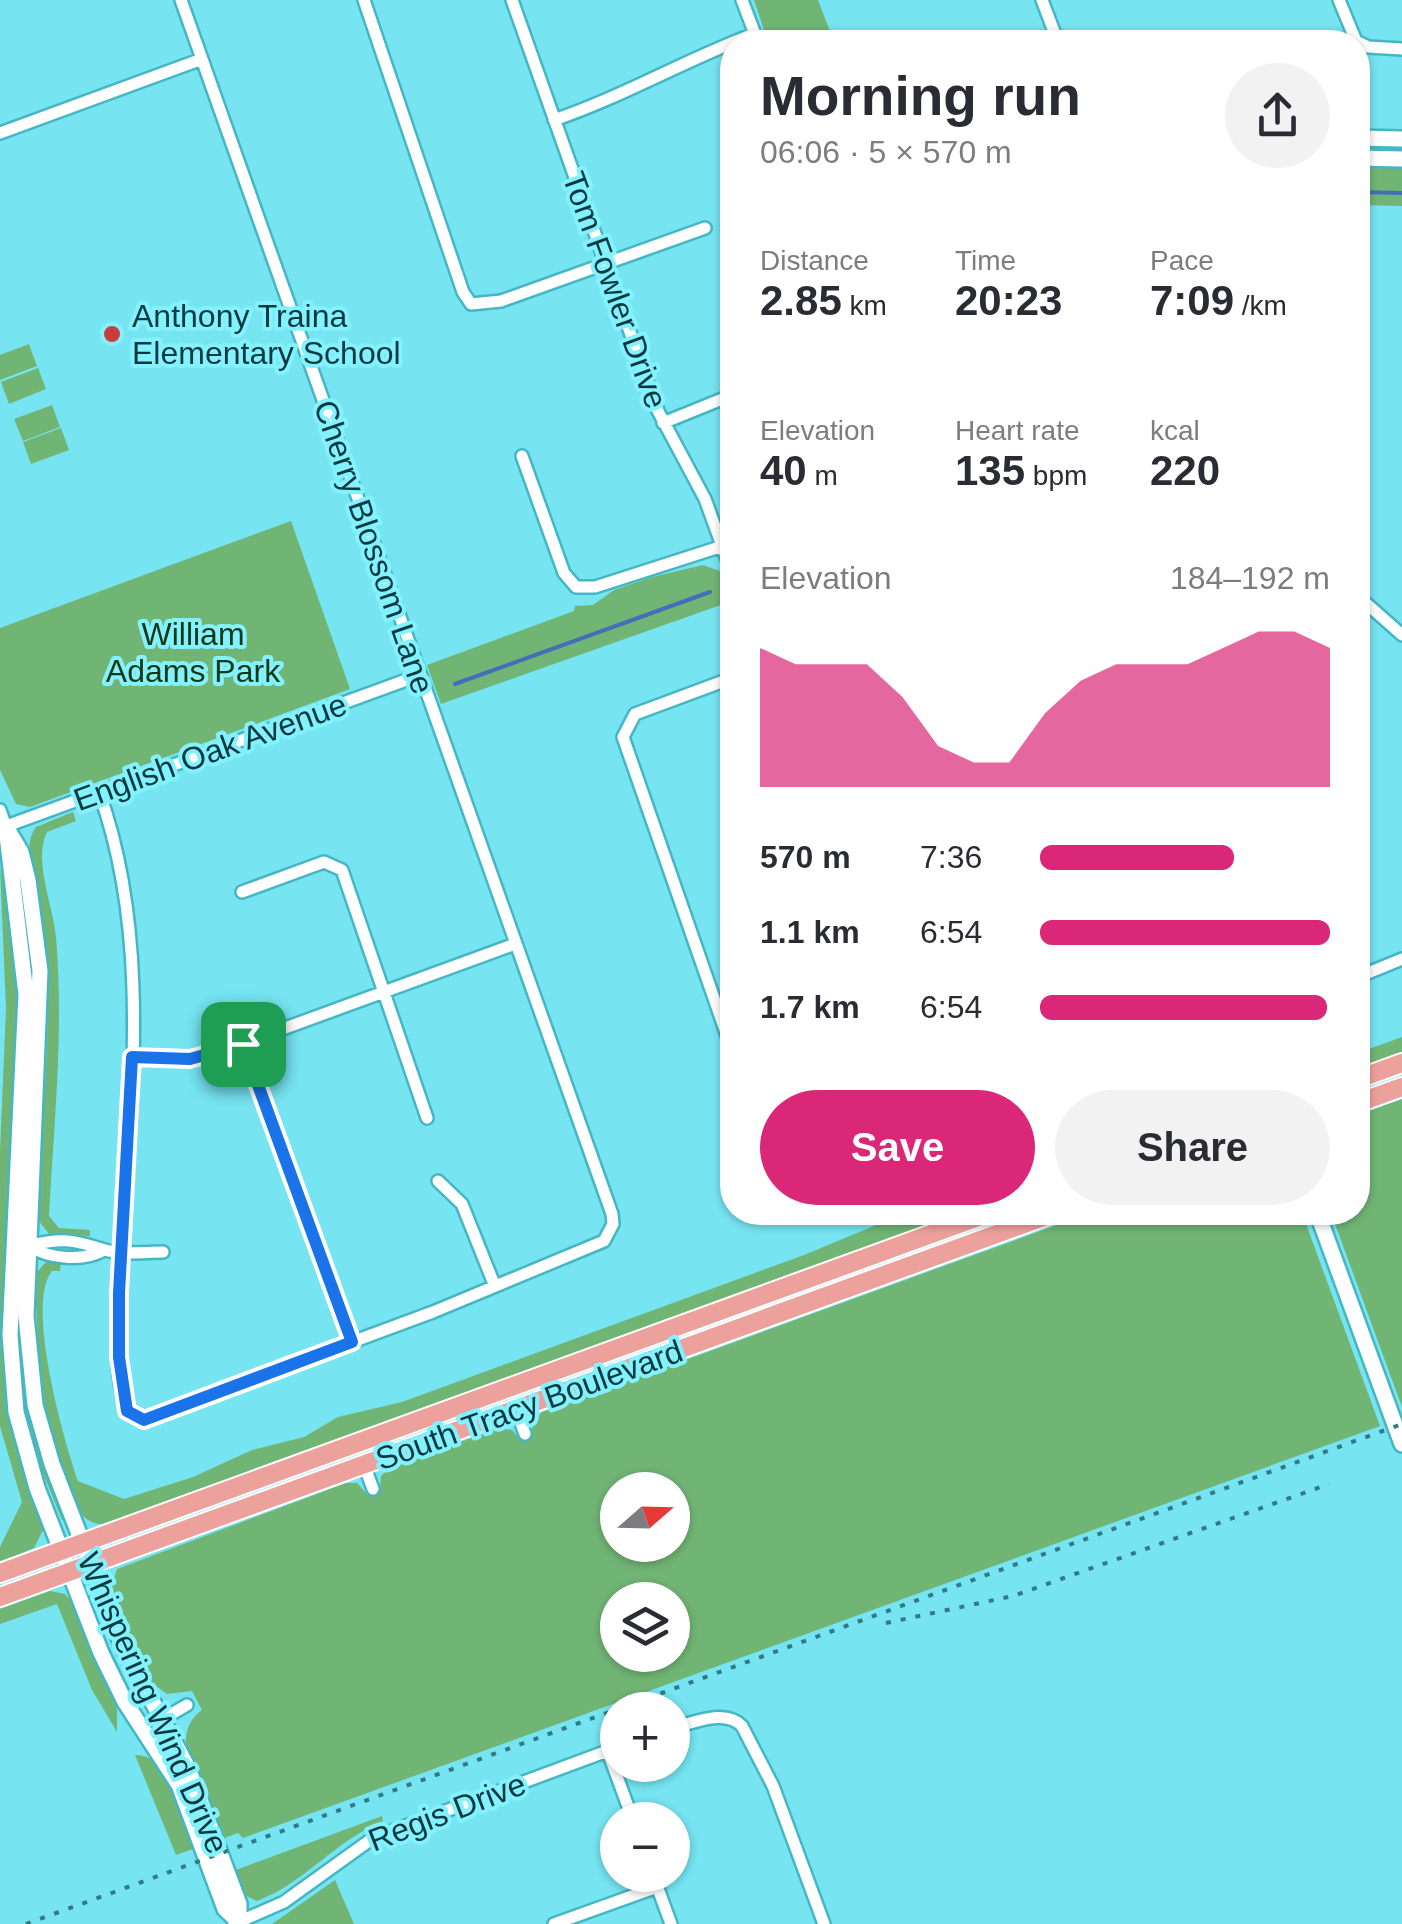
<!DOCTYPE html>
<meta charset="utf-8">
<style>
body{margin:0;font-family:Arial,sans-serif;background:#f2f2f3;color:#2b2b33;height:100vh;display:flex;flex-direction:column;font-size:38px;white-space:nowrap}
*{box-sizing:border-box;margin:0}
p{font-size:32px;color:#7c7c81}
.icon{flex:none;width:55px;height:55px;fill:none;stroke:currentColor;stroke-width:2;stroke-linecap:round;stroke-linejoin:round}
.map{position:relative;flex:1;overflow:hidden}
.side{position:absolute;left:720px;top:30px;width:650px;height:1195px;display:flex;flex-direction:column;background:#fff;border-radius:40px;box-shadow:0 2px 8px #0004}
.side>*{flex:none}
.needle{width:65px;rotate:70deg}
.controls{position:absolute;left:600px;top:1472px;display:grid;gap:20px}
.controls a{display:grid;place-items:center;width:90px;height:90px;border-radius:50%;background:#fff;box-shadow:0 2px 8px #0004;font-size:50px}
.pin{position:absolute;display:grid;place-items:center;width:85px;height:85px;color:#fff;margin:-42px;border-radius:20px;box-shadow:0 5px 15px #0006}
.round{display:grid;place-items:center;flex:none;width:105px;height:105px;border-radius:52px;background:#f2f2f3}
.summary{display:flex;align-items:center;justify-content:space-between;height:170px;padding:0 40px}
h1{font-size:55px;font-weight:700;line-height:75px}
.figures{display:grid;grid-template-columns:repeat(3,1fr);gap:15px;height:170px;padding:10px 40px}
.figures div{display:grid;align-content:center}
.figures b{font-size:42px;font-weight:700}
.figures small{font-size:28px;font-weight:400}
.figures p{font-size:28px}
.chart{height:280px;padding:20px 40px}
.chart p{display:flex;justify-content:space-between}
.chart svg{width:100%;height:180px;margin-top:10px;fill:#db2777;opacity:.7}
.action{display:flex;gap:20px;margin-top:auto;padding:20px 40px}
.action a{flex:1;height:115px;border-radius:60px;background:#db2777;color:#fff;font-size:40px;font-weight:700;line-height:115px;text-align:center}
.action a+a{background:#f2f2f3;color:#2b2b33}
ul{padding:0 40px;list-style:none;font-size:32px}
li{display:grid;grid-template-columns:160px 120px 1fr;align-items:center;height:75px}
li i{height:25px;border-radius:12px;background:#db2777}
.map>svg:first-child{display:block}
.green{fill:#71b575;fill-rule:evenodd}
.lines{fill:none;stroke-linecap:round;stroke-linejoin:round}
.stream{stroke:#426eba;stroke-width:4}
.street-casing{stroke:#45b7c4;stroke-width:16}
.secondary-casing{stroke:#45b7c4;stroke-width:20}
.primary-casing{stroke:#fff;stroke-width:22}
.street{stroke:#fff;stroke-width:11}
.secondary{stroke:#fff;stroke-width:15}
.primary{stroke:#eda19d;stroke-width:18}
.rail{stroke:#327b84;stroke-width:4;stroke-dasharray:5 10;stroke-linecap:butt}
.route-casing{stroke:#fff;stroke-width:20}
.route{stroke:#1a73e8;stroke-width:12}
.poi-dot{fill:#cb3d3a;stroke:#84f1fe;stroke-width:4}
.labels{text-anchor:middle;stroke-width:8;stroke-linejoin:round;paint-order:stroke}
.street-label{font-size:32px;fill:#073a40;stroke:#84f1fe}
.poi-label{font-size:32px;fill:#073a40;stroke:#84f1fe;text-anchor:start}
.park-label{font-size:32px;fill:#0e3914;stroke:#84f1fe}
</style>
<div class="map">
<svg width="1402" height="1924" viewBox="0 0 1402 1924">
<rect width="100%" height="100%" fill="#76e4f1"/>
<path class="green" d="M754,0H818L834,42H768Z
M1358,166H1402V206L1358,205Z
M29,344L37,366L0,380V355Z
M38,368L46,389L9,404L1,382Z
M52,405L60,427L23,441L14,419Z
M61,428L69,450L31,464L23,442Z
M291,521L350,689L30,807L16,804L0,770V628Z
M703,565L722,572L732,601L441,704L427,665L574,611L575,606L593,605L614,590L652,577Z
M73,812L76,821L47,832C33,860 53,905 56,937C64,1030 54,1123 49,1216L59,1228L90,1230V1236L49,1234L39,1221C39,1124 55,1027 44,930C41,902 18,850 36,827Z
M0,866L15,947L18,993L2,1354L13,1437L43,1530L34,1548L0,1562V1547L22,1502L0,1426V1151L6,1009Z
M1402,1037V1052L1358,1068V1053Z
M1402,1099V1407L1331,1213L1358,1212V1115Z
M905,1213H960L104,1524C45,1531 34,1315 36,1273L46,1262L61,1261L60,1271H52C25,1304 64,1441 78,1481L124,1499L193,1477L252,1450L304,1437L338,1417L402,1402L804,1255Z
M1090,1213H1302L1380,1426L243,1838L238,1833L222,1839C207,1804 162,1738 202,1710L192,1691L167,1694L148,1680L111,1587L117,1569L346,1483H357L368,1495L380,1490L381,1476L390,1467L499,1428L512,1430L520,1439L532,1434V1423L542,1412ZM618,1490H672V1545H618ZM618,1600H672V1655H618Z
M21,1276L22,1308L66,1518L62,1520L21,1419L13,1367Z
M50,1591L65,1594L73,1603L117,1709V1732L92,1690L57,1604L0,1624V1609Z
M135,1755C174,1755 185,1818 196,1848L176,1855Z
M382,1816L383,1821C336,1840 305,1883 257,1901L242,1894L233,1871Z
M335,1880L354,1924H272Z"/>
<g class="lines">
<path class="stream" d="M1358,192L1402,193
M455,684L710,592"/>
<g class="street-casing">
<path id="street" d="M364,0L463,292L471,304L501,301L705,228
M512,0L658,411L705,499L732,573
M742,0L758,42
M1042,0L1058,42
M1339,0L1356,41L1368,47L1402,49
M554,120C624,96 685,60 754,34
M0,133L202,59
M663,423L732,395
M522,456L564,573L576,587H595L732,543
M1358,596L1402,635
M732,678L635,714L623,737L732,1050
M99,792C151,936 131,1095 123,1245C121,1297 109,1360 127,1411L144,1419L433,1312L604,1241L613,1224L612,1214L181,0
M0,810L6,827
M1,828L420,675
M242,892L324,862L342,870L427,1118
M1358,977L1402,959
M243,1043L352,1341
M132,1057L189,1059L214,1054L515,944
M438,1181L462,1204L494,1284
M26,1246C62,1238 71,1239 105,1250C121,1255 145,1252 163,1252
M29,1246C49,1259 84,1262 104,1250
M516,1410L525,1434
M364,1465L373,1489
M161,1720L187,1705
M672,1728C694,1723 725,1708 742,1726L773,1786L824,1924
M608,1752L633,1820
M653,1875L671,1924
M234,1924L284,1902L373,1838L618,1747
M554,1924L657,1887"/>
</g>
<g class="secondary-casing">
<path id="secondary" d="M1358,138L1402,139
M1358,158L1402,159
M6,827L26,994L10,1335L16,1412L37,1488L101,1653L125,1702L179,1785L225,1909L239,1922
M8,830L21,852L28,880L40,971L26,1316L35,1405L52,1464L122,1645L188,1768L239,1904V1922
M1317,1212L1402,1444"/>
</g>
<g class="primary-casing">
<path id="primary" d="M1358,1079L1402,1063
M1358,1103L1402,1087
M0,1573L992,1212
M0,1597L1057,1212"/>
</g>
<use href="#street" class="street"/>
<use href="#secondary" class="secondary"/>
<use href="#primary" class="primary"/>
<path class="rail" d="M886,1623L1013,1596L1329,1484
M26,1924L1402,1424"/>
</g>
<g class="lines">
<g class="route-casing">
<path id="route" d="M243,1044L352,1342L144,1420L127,1411L119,1357V1293L132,1057L190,1059Z"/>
</g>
<use href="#route" class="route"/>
</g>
<circle class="poi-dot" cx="112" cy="334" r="10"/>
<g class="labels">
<g class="street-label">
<text transform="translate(615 290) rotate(70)" y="11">Tom Fowler Drive</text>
<text transform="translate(374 547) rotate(71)" y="11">Cherry Blossom Lane</text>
<text transform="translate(210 752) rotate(-20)" y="11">English Oak Avenue</text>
<text transform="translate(529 1405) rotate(-20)" y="11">South Tracy Boulevard</text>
<text transform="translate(153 1703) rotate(66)" y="11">Whispering Wind Drive</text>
<text transform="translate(447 1812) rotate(-21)" y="11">Regis Drive</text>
</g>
<g class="poi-label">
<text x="132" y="327">Anthony Traina<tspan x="132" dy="37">Elementary School</tspan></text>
</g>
<g class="park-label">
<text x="193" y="645">William<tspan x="193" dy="37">Adams Park</tspan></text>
</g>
</g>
</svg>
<div class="controls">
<a><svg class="needle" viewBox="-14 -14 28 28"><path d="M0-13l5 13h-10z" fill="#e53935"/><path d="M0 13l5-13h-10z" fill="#7c7c81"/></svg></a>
<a><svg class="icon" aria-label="layers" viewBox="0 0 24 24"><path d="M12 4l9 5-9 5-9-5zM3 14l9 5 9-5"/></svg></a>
<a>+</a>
<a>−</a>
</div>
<div class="pin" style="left:243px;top:1044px;background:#1e9e55"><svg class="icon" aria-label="arrive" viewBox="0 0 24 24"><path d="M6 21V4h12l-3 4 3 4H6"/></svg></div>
<section class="side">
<div class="summary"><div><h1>Morning run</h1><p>06:06 · 5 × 570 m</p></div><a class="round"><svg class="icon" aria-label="share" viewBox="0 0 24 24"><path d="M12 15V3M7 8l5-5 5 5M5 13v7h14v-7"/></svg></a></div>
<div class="figures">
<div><p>Distance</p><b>2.85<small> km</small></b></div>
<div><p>Time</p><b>20:23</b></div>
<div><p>Pace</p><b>7:09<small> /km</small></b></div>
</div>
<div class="figures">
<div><p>Elevation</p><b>40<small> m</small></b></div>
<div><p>Heart rate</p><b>135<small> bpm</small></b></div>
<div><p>kcal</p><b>220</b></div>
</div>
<div class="chart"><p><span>Elevation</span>184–192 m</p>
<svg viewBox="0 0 160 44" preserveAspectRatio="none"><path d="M0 44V10L10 14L20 14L30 14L40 22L50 34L60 38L70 38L80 26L90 18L100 14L110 14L120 14L130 10L140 6L150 6L160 10V44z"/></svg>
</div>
<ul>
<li><b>570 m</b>7:36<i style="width:67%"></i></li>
<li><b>1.1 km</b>6:54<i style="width:100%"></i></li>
<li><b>1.7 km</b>6:54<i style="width:99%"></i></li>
</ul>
<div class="action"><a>Save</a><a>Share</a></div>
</section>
</div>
